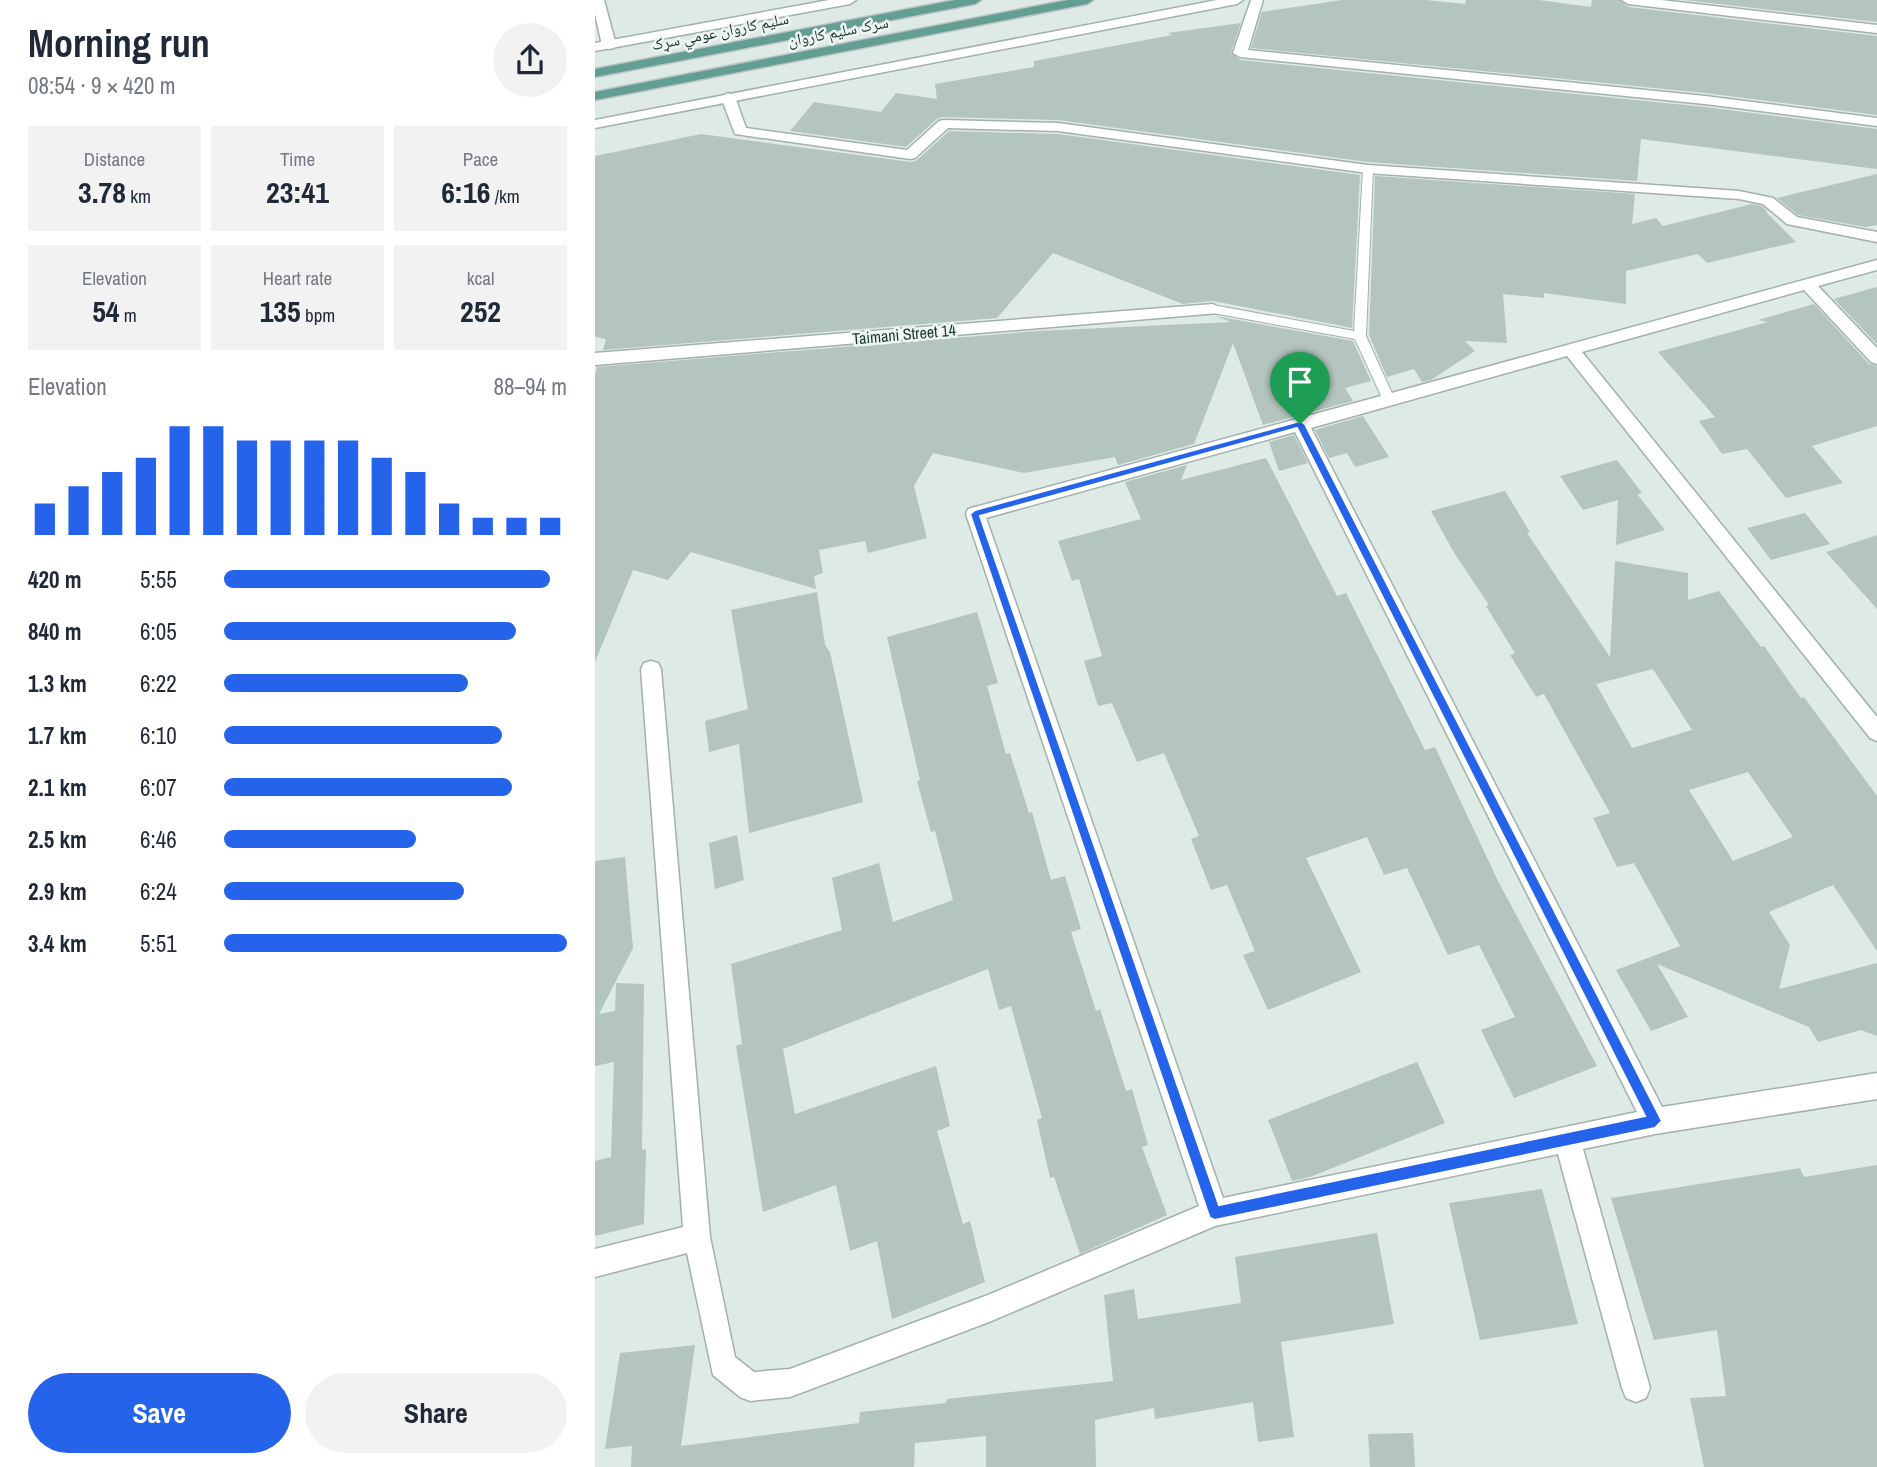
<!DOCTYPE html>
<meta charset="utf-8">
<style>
body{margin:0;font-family:"Archivo Narrow","Noto Naskh Arabic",sans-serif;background:#f2f2f3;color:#1f2937;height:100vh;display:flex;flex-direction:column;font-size:26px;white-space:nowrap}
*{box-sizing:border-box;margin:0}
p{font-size:23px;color:#747a83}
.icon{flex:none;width:38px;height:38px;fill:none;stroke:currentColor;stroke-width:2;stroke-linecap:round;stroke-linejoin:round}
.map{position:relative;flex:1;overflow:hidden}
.panel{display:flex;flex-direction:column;background:#fff;width:595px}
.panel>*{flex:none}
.pin{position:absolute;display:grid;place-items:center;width:60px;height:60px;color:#fff;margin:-72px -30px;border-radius:50% 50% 50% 0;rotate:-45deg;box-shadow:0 0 7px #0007}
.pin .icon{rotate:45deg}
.round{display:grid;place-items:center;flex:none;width:74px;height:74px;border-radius:37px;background:#f2f2f3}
.head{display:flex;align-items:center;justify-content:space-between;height:119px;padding:0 28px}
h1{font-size:38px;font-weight:700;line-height:52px}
.figures{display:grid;grid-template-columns:repeat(3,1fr);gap:10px;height:119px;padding:7px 28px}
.figures div{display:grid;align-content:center;border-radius:0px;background:#f2f2f3;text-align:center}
.figures b{font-size:30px;font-weight:700}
.figures small{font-size:19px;font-weight:400}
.figures p{font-size:19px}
.chart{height:196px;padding:14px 28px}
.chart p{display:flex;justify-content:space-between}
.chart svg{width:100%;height:126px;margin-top:7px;stroke:#2563eb;stroke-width:6}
.cta{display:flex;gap:14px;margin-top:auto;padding:14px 28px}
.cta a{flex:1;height:80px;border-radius:42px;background:#2563eb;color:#fff;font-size:28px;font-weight:700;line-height:80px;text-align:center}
.cta a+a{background:#f2f2f3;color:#1f2937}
ul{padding:0 28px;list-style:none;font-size:23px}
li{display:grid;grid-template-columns:112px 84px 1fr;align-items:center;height:52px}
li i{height:18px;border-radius:9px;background:#2563eb}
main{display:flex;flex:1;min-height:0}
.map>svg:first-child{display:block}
.building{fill:#b4c4be;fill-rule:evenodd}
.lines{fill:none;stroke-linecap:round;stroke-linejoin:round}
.service-casing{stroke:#a1b1ac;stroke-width:2}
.minor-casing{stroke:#a1b1ac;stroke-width:3}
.tertiary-casing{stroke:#a1b1ac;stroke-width:3}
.primary-casing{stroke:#bcc4c2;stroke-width:3}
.service{fill:#fff;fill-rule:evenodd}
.minor{fill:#fff;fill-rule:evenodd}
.tertiary{fill:#fff;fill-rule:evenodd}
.primary{fill:#639e92;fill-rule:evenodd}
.route{fill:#2563eb;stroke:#fff;stroke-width:2;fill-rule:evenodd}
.labels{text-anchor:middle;stroke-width:5;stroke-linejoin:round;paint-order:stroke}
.far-street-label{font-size:16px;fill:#203933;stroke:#eef6f3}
</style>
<main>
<section class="panel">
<div class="head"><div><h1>Morning run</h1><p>08:54 · 9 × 420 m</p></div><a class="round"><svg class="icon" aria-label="share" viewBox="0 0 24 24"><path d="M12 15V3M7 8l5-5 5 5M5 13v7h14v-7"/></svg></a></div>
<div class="figures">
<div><p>Distance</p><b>3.78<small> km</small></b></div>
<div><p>Time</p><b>23:41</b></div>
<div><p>Pace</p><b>6:16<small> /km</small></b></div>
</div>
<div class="figures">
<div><p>Elevation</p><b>54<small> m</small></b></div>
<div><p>Heart rate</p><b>135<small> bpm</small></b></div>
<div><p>kcal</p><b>252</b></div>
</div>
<div class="chart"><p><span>Elevation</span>88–94 m</p>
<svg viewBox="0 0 160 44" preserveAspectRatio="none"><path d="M5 44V33M15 44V27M25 44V22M35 44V17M45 44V6M55 44V6M65 44V11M75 44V11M85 44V11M95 44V11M105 44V17M115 44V22M125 44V33M135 44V38M145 44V38M155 44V38"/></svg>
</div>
<ul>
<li><b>420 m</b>5:55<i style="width:95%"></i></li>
<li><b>840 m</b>6:05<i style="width:85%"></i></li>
<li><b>1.3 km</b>6:22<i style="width:71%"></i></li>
<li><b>1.7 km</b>6:10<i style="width:81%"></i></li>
<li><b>2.1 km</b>6:07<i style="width:84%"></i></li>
<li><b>2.5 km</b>6:46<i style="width:56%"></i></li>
<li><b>2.9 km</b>6:24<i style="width:70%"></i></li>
<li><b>3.4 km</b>5:51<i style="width:100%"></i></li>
</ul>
<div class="cta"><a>Save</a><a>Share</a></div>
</section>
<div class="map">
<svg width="1282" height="1467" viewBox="0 0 1282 1467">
<rect width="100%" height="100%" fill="#deeae5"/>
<path class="building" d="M747,0H830L870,4L871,0H944L996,7L997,0H1025L1033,7L1282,36V115L1110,93L656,48L667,12Z
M1089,0H1282V22Z
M646,23L636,52L645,60L1110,107L1282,129V169L1046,139L1042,181L773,162L463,120L348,117L342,119L311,147L195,131L219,102L286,112L301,93L342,99L340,84L439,67V61L577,35L573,33Z
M354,131L463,134L765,175L757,328L618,301L588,304L458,253L402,318L8,350L11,339L0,337V156L106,134L316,162L322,160Z
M1282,174V225L1270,227L1203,215L1182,198Z
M780,176L1040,194L1037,224L1061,218L1068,226L1157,204L1167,206L1173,212L1170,211L1201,242L1112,263L1103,254L1031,271V304L949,293V298L908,294L912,343L870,341L880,351L836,380L827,382L819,369L792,377L774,335Z
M1282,287V344L1239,299Z
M1219,304L1274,364L1282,366V426L1217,446L1248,483L1191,498L1152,449L1127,454L1104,421L1120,417L1063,352L1173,322L1163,320Z
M620,316L758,341L776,381L750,388L758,401L668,425L638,343L599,444L523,465L520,457L429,473L338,453L319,486L332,538L273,553L270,541L224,550L228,573L219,576L221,589L96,552L73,580L38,570L0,662V375L2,367L443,331L636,322Z
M768,416L794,457L760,467L752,453L734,458L720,430Z
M699,435L713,463L684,471L674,442Z
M671,458L742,596L751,593L830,750L840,747L903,881L1002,1066L919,1098L886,1030L920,1017L884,945L853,955L812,868L789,875L772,837L711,858L766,972L673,1010L648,955L660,951L632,885L616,890L596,839L604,836L569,753L542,762L517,703L503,706L489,661L507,656L484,579L477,581L463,541L546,519L530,482L592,465L586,480Z
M1022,460L1047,493L1042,494L1070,530L1021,545L1023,500L988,510L965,476Z
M910,491L935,532L932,533L1015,657L1020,561L1093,573V600L1124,591L1166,647L1169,646L1206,698L1209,697L1282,796V951L1238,885L1174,912L1195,945L1184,989L1282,963V1036L1266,1030L1223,1042L1214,1027L1062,964L1093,1017L1056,1031L1021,970L1085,946L1039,863L1022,867L998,818L1015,813L949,694L941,697L915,655L920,653L891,606L894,605L858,551L836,511ZM1058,669L1097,730L1037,748L1001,684ZM1153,772L1198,837L1138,861L1094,790Z
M1210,513L1235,544L1176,560L1152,528Z
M1282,535V609L1231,552Z
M222,592L230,645L235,652L268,802L154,833L144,744L114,752L110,721L153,709L136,610Z
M382,612L403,683L392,686L411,754L415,753L434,813L437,812L456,880L470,876L486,929L476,932L501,1011L505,1009L531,1091L537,1089L553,1145L547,1147L572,1215L485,1254L459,1177L455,1178L442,1120L447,1118L416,1006L404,1010L393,969L188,1049L200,1114L341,1066L355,1126L342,1131L368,1224L375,1221L390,1282L297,1319L282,1241L255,1251L241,1185L168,1212L141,1046L147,1044L136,964L247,930L237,878L284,863L298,922L358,900L340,831L336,832L322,781L325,780L292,637Z
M142,835L149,880L120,889L114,843Z
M30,857L38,948L4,1014L20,1011L21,983L49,984L47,1150L51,1149L49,1224L0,1236V1161L16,1157L19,1062L0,1066V861Z
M822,1062L850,1123L715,1177L697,1181L673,1120Z
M1282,1165V1467H1109L1095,1398L1131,1396L1122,1330L1059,1340L1016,1198L1205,1168L1209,1177Z
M947,1189L983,1324L885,1340L854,1203Z
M782,1233L799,1324L686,1342L699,1437L663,1442L658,1402L560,1419L559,1408L500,1420L501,1467H391V1436L320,1443L319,1467H36L37,1446L10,1449L25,1353L100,1345L86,1446L264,1423L265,1412L351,1403L352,1399L518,1381L509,1295L539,1289L543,1319L646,1303L640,1257Z
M818,1433L820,1467H775L773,1434Z"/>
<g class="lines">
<g class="service-casing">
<path id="service" d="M773,166L778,169L771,336L800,400L794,404L788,400L760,339L618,313L612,309L618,305L759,331L768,169Z"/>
</g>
<g class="minor-casing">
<path id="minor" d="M0,0H9L21,45L19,48L14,49L7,45L0,14Z
M656,0H668L653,50L1110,96L1282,118V126L1110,104L645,57L638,53Z
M1027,0H1066L1282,25V33L1033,4Z
M133,93L140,97L151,128L312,150L344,121L349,120L463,123L773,165L1144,191L1178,198L1202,217L1282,232V242L1192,224L1168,204L1144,199L773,173L463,131L353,128L320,158L315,159L140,134L126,97Z
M1282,260V270L1223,286L1282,348V364L1276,362L1209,290L987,352L1282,717V741L1275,738L972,356L716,428L1067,1107L1282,1073V1099L1060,1134L988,1149L1055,1388L1051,1398L1041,1402L1031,1398L1027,1388L963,1154L620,1226L394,1322L195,1397L155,1401L145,1397L118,1375L92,1253L0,1277V1249L88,1227L46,669L49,663L56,661L63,663L66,669L115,1237L140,1357L159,1372L195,1369L393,1295L604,1206L371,514L373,509ZM700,432L1042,1112L628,1198L391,518Z
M618,304L626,309L624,313L0,365V353Z"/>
</g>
<g class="tertiary-casing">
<path id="tertiary" d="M234,0H261L255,4L0,51V43Z
M622,0H648L642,4L0,128V120Z"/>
</g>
<g class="primary-casing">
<path id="primary" d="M360,0H386L380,4L0,77V69Z
M473,0H498L492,4L0,100V92Z"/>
</g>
<use href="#service" class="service"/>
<use href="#minor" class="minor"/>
<use href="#tertiary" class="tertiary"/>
<use href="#primary" class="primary"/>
</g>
<path class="route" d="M705,421L710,424L1067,1121L1060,1128L620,1220L615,1218L613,1213L375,514L380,510ZM702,428L1050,1116L624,1205L385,516Z"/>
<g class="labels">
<g class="far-street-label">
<text transform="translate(125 31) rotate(-11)" y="6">سلیم کاروان عومي سړک</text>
<text transform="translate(243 31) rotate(-11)" y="6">سرک سلیم کاروان</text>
<text transform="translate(309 334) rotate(-5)" y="6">Taimani Street 14</text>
</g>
</g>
</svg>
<div class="pin" style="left:705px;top:424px;background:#1e9e55"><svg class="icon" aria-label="arrive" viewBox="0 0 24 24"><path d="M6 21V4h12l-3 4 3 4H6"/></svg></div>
</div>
</main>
